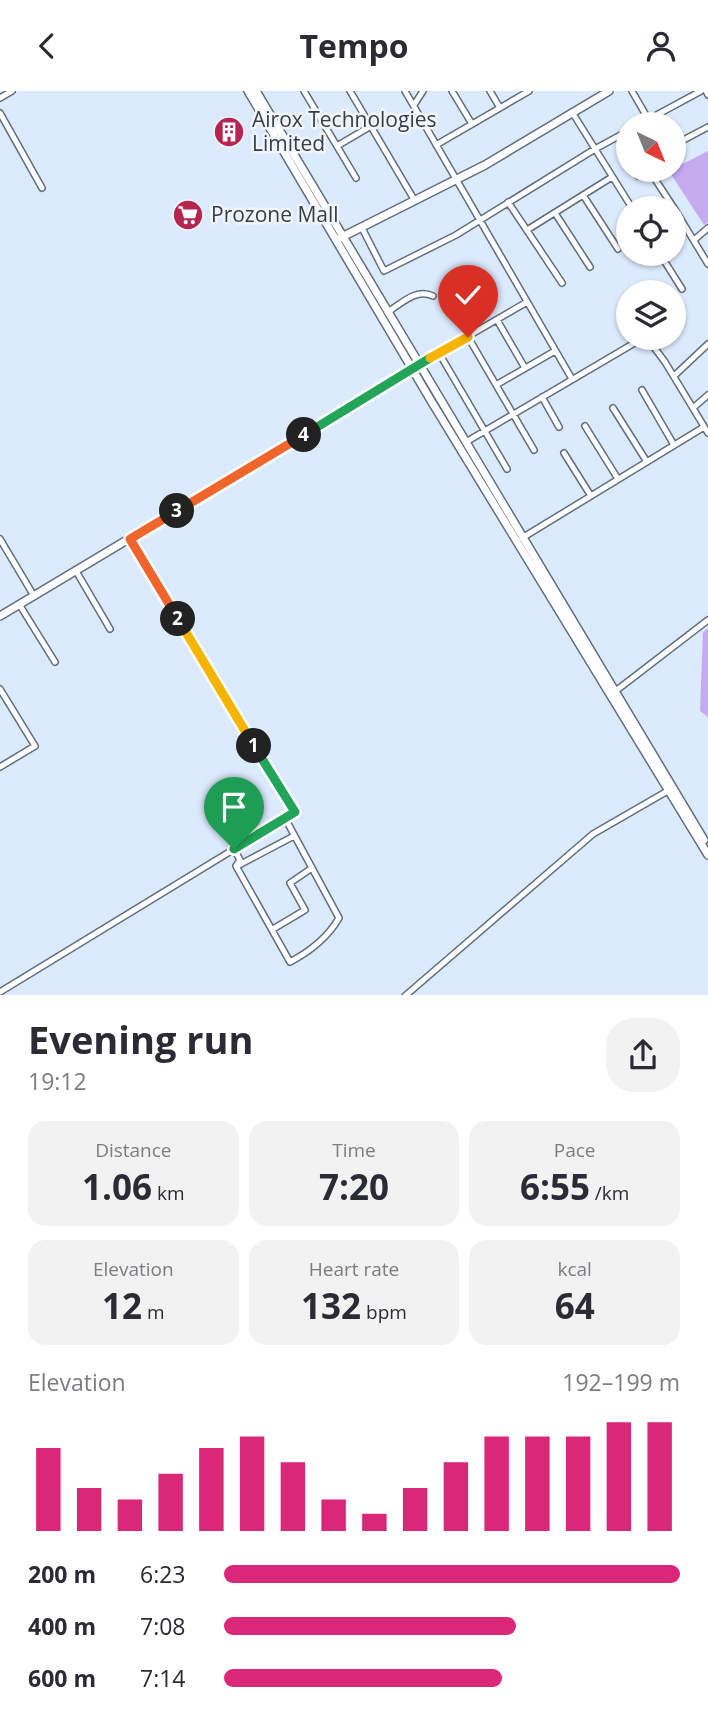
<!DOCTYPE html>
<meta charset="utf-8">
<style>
body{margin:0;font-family:"Open Sans",sans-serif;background:#f2f2f3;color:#2b2b33;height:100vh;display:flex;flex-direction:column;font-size:26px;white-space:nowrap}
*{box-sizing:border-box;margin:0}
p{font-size:23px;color:#7c7c81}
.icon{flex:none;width:38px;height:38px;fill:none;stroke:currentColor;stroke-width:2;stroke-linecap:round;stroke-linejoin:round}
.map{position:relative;height:904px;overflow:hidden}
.panel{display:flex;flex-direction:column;background:#fff;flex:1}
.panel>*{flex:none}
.needle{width:46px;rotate:137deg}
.buttons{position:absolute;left:616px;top:21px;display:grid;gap:14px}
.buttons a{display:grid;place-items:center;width:70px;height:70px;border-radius:50%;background:#fff;box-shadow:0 2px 5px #0004;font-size:35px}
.pin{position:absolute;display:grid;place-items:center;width:60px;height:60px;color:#fff;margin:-72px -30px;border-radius:50% 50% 50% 0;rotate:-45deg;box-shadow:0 0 7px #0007}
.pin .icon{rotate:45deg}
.km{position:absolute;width:35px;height:35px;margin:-18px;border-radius:50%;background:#222;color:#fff;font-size:19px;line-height:35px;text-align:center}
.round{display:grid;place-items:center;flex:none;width:74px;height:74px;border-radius:28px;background:#f2f2f3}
.summary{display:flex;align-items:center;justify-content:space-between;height:119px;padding:0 28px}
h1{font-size:38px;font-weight:700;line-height:52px}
.figures{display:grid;grid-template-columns:repeat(3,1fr);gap:10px;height:119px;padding:7px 28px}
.figures div{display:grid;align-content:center;border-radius:18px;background:#f2f2f3;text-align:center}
.figures b{font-size:35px;font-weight:700}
.figures small{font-size:19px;font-weight:400}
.figures p{font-size:19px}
.chart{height:196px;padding:14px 28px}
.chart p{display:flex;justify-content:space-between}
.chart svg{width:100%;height:126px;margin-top:7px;stroke:#db2777;stroke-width:6}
ul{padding:0 28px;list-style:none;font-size:23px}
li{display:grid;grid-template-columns:112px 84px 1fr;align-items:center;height:52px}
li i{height:18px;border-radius:9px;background:#db2777}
header{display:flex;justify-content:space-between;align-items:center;height:91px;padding:0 28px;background:#fff;font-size:32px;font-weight:700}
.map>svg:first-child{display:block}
.green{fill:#c4abf0}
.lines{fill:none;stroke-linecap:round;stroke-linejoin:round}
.minor-casing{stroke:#616e7e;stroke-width:8}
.tertiary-casing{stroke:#616e7e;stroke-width:10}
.minor{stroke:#fff;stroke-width:5}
.tertiary{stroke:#fff;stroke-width:7}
.split-1-casing{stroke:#fff;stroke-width:14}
.split-2-casing{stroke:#fff;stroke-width:14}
.split-3-casing{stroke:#fff;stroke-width:14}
.split-4-casing{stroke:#fff;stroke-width:14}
.split-5-casing{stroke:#fff;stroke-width:14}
.split-6-casing{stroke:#fff;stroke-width:14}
.split-1{stroke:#22a559;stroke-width:9}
.split-2{stroke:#f5b400;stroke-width:9}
.split-3{stroke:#f0652b;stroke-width:9}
.split-4{stroke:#f0652b;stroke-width:9}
.split-5{stroke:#22a559;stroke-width:9}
.split-6{stroke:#f5b400;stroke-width:9}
.labels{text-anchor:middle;stroke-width:5;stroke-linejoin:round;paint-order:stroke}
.poi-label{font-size:21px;fill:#373d44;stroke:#f1f6fe;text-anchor:start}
</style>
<header><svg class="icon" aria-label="back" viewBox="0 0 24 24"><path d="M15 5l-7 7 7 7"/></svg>Tempo<svg class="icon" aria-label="person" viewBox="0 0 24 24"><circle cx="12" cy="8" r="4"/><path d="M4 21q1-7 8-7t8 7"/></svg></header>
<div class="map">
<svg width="708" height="905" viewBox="0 0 708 905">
<rect width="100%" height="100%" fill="#dceafd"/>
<path class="green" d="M708,60V131L704,134L669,80Z
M708,537V626L700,620L703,541Z"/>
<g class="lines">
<g class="minor-casing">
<path id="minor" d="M304,0L356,87
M350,0L415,110
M405,0L572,288
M452,0L472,33
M490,0L500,17
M632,0L651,33
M706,0L708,4
M0,7L12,0
M414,14L423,0
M572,21L632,117
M0,22L42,97
M640,33L701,0
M436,54L529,0
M674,54L708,36
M337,55L371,35
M649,79L674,117
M638,85L648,79
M583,104L618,158
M508,111L562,192
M674,117L708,173
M555,122L590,176
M362,137L384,180L456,144L595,58L628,40
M527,139L612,86
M694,149L708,137
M660,163L682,198
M388,221C402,212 416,197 433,205
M497,229L525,277
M468,246L534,359
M647,247L665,271L708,342
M439,262L507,378
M420,273L527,211
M674,285L708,253
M496,294L555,260
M642,299L674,354
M542,306L559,336
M613,317L647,371
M693,317L708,304
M585,335L618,388
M466,351L643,247
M564,362L591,405
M522,447L704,336
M0,448L34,505
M76,480L110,538
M19,513L55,571
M0,598L35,655L0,676
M613,602L708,529
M234,758L240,769L236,775L290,871C309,861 328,846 339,827L285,727
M239,774L294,745
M273,838L305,819L290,792L312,777
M0,901L295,721L130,448
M405,905L593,743L671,698"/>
</g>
<g class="tertiary-casing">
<path id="tertiary" d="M248,0L430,308L708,764
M256,0L704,749
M340,147L485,74L609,0
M0,525L416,276"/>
</g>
<use href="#minor" class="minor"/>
<use href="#tertiary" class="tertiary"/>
</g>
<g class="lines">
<g class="split-1-casing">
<path id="split-1" d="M234,758L295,721L254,655"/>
</g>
<g class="split-2-casing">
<path id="split-2" d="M178,528L254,655"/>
</g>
<g class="split-3-casing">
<path id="split-3" d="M177,420L130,448L178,528"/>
</g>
<g class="split-4-casing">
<path id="split-4" d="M177,420L304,344"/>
</g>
<g class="split-5-casing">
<path id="split-5" d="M304,344L430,267"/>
</g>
<g class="split-6-casing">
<path id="split-6" d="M430,267L468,246"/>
</g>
<use href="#split-1" class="split-1"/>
<use href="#split-2" class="split-2"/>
<use href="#split-3" class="split-3"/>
<use href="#split-4" class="split-4"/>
<use href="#split-5" class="split-5"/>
<use href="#split-6" class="split-6"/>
</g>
<defs>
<g id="building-disc" transform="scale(1.575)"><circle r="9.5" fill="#b6254f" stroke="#f1f6fe"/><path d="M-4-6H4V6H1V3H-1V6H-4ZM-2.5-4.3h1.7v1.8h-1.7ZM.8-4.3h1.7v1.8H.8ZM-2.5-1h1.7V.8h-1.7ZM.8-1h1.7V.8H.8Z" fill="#fff"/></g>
<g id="supermarket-disc" transform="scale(1.575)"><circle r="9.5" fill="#b6254f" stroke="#f1f6fe"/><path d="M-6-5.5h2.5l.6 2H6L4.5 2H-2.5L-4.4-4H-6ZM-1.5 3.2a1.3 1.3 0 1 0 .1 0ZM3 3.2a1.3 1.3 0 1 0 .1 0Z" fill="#fff"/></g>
</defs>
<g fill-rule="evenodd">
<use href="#building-disc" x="229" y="41"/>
<use href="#supermarket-disc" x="188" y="124"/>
</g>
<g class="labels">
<g class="poi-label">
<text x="252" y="36">Airox Technologies<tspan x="252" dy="24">Limited</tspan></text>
<text x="211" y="131">Prozone Mall</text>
</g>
</g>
</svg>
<div class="buttons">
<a><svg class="needle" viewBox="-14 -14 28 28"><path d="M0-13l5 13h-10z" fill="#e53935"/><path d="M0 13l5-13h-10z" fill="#7c7c81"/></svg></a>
<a><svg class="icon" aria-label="locate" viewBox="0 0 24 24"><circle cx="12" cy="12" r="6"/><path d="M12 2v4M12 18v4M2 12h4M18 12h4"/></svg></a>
<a><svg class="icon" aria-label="layers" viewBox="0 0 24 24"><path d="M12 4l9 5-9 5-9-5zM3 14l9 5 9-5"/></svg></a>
</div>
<div class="pin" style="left:234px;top:758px;background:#1e9e55"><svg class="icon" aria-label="arrive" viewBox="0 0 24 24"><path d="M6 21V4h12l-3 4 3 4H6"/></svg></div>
<div class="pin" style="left:468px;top:246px;background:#d93025"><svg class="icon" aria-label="check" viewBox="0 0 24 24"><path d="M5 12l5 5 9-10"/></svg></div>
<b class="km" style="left:254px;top:655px">1</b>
<b class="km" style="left:178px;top:528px">2</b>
<b class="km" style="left:177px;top:420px">3</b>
<b class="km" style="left:304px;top:344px">4</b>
</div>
<section class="panel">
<div class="summary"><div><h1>Evening run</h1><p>19:12</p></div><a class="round"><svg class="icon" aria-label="share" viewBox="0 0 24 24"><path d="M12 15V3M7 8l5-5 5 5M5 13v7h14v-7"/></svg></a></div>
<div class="figures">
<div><p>Distance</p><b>1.06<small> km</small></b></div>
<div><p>Time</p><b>7:20</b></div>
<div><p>Pace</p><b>6:55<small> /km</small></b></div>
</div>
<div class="figures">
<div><p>Elevation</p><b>12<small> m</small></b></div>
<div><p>Heart rate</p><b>132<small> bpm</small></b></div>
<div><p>kcal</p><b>64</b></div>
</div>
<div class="chart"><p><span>Elevation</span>192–199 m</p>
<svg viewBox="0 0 160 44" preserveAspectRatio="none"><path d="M5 44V15M15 44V29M25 44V33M35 44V24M45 44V15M55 44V11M65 44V20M75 44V33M85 44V38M95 44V29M105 44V20M115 44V11M125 44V11M135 44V11M145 44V6M155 44V6"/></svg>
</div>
<ul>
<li><b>200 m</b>6:23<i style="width:100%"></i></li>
<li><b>400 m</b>7:08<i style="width:64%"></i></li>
<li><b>600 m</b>7:14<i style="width:61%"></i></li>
</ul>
</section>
